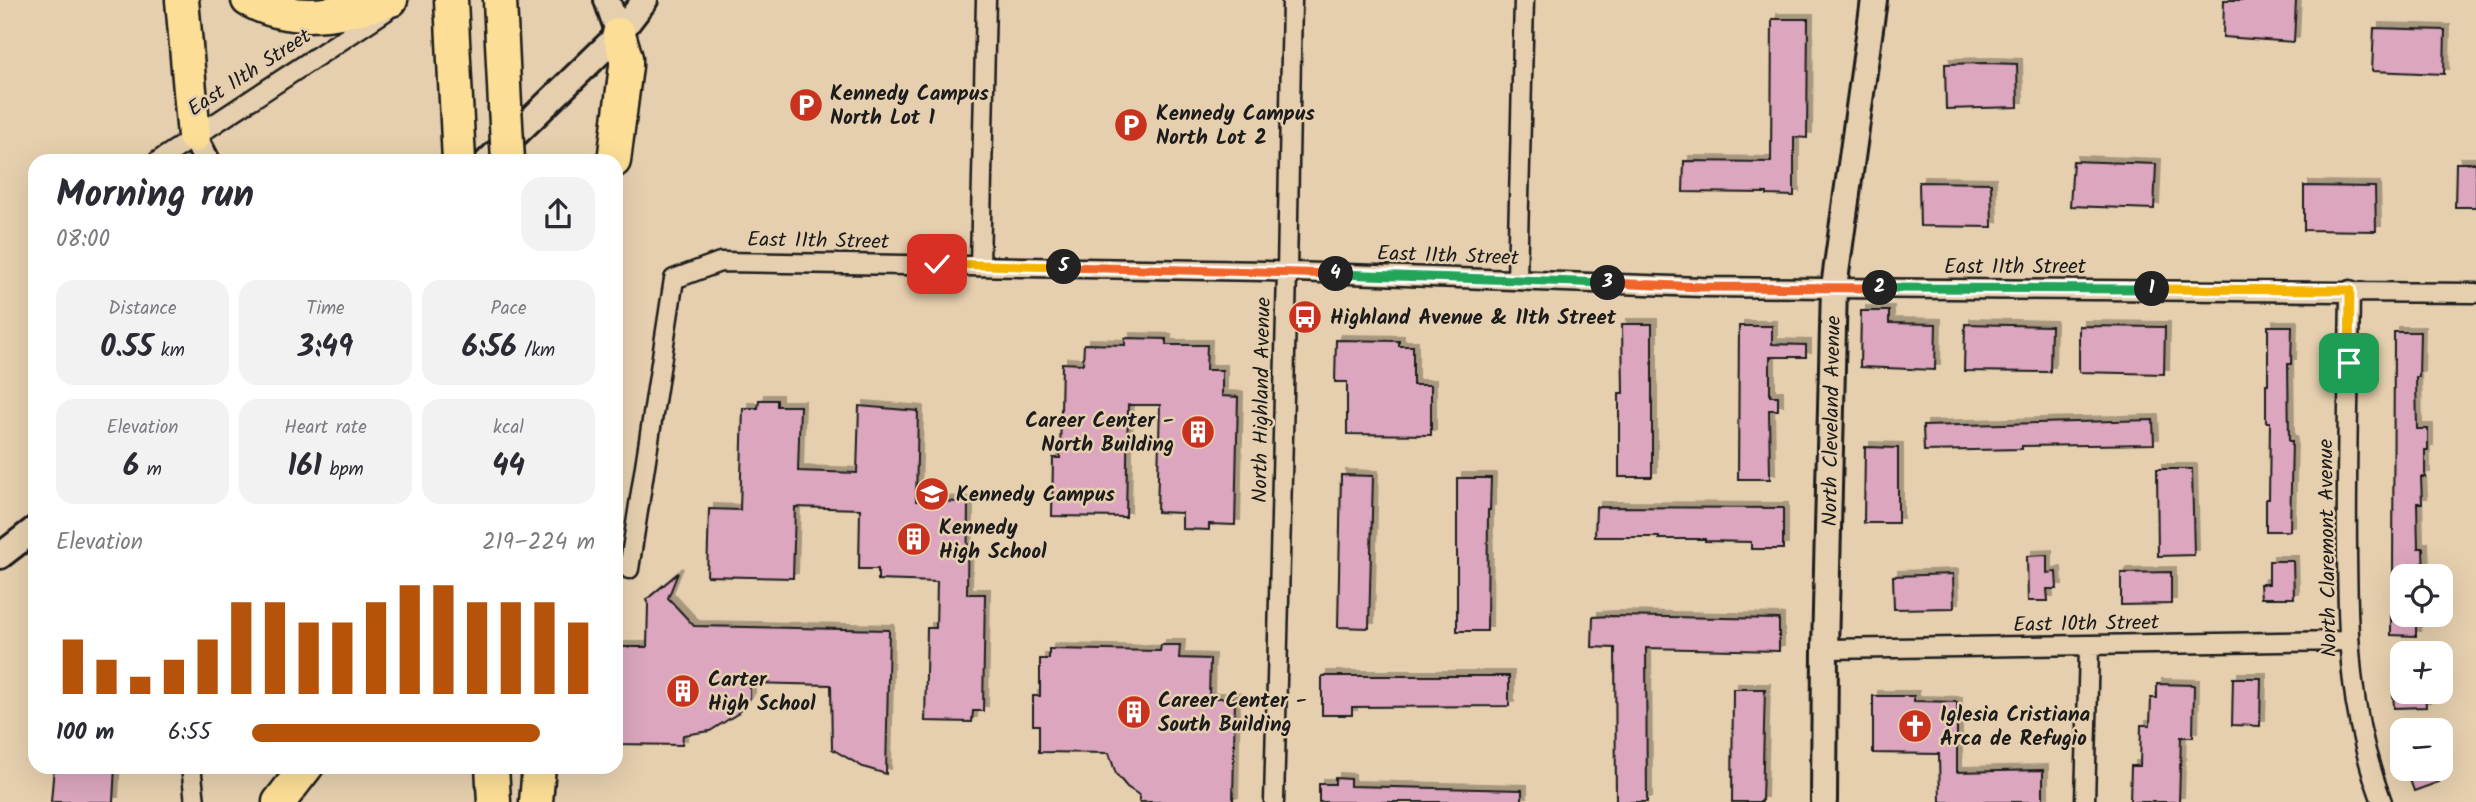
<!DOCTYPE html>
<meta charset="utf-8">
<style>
body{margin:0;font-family:Kalam,sans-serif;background:#f2f2f3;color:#2b2b33;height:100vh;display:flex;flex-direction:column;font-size:26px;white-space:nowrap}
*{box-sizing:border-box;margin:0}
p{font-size:23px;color:#7c7c81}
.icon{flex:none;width:38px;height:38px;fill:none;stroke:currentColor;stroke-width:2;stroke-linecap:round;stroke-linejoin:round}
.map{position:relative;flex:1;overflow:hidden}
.drawer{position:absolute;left:28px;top:154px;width:595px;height:620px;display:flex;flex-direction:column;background:#fff;border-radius:21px;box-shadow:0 7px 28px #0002}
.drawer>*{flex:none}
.fabs{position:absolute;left:2390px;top:564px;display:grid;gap:14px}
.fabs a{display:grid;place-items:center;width:63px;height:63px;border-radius:14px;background:#fff;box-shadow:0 7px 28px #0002;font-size:35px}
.pin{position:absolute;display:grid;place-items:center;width:60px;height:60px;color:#fff;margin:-30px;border-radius:14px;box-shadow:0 4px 10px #0006}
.km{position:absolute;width:35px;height:35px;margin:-18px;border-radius:50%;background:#222;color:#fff;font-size:19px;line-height:35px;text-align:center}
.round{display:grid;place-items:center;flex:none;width:74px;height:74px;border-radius:21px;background:#f2f2f3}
.head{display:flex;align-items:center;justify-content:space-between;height:119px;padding:0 28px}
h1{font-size:38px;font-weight:700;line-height:52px}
.figures{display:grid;grid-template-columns:repeat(3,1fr);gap:10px;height:119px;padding:7px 28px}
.figures div{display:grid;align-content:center;border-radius:18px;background:#f2f2f3;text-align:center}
.figures b{font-size:30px;font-weight:700}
.figures small{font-size:19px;font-weight:400}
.figures p{font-size:19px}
.chart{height:196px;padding:14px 28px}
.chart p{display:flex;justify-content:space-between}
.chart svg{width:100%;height:126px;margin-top:7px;stroke:#b45309;stroke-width:6}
ul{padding:0 28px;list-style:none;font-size:23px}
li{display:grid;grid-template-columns:112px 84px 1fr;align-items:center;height:52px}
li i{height:18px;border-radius:9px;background:#b45309}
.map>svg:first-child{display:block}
.building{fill:#dba6be;stroke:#1c1c1c;stroke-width:2;filter:url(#shadow)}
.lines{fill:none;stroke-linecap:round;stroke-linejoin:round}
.street-casing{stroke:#1c1c1c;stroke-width:23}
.secondary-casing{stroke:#1c1c1c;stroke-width:30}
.highway-casing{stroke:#1c1c1c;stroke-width:37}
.street{stroke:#e5cfae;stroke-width:18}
.secondary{stroke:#e5cfae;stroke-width:24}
.highway{stroke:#fcde96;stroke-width:32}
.highway-bridge-casing{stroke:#1c1c1c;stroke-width:37;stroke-linecap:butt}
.highway-bridge{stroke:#fcde96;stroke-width:32}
.split-1-casing{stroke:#fff;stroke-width:14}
.split-2-casing{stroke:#fff;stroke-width:14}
.split-3-casing{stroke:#fff;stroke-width:14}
.split-4-casing{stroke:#fff;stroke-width:14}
.split-5-casing{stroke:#fff;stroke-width:14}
.split-6-casing{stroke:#fff;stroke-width:14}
.split-1{stroke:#f5b400;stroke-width:9}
.split-2{stroke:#22a559;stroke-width:9}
.split-3{stroke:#f0652b;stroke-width:9}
.split-4{stroke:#22a559;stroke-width:9}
.split-5{stroke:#f0652b;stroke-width:9}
.split-6{stroke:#f5b400;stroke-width:9}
.labels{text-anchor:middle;stroke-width:5;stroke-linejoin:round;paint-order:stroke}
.street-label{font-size:21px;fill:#1c1c1c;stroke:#e5cfae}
.poi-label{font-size:21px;font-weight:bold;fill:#1c1c1c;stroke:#e5cfae;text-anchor:start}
</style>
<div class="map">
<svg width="2476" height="802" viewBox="0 0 2476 802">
<defs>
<filter id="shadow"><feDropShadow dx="5" dy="-5" stdDeviation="0" flood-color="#0004"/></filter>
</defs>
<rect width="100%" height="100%" fill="#e5cfae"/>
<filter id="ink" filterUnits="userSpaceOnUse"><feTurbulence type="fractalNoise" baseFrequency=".0143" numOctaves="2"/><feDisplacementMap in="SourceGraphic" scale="14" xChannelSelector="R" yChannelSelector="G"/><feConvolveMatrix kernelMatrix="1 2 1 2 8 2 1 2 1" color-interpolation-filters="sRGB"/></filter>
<g filter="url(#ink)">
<path class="building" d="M2224,0H2296L2294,42L2223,37Z
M1772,19H1808L1807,138L1794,137V196L1767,195V193L1683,192L1684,161L1771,162Z
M2374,28L2445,30L2444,74L2372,71Z
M1986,63L2017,64L2018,107L1946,109L1945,64Z
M2073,161L2156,164L2154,209L2070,206Z
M2456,163H2476V207H2455Z
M1919,182L1991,183L1992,227L1920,226Z
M2304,186L2375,187L2376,231L2304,230Z
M1861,311H1889V323L1936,324L1935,370L1860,367Z
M1622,324H1652V477H1619V393H1623Z
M1965,324L2051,326L2050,372L1964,371Z
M1739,326H1772V344L1806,345V357H1770V396H1778V410H1769L1770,479H1738Z
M2079,326L2165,327L2164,374L2079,372Z
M2268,326H2292L2291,364H2288L2289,441H2292L2290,531H2266V499H2269L2270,422H2266V384H2268Z
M2394,332H2420L2419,377H2416L2417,429H2428V450H2425V477H2421L2422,503H2417L2418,548H2423L2424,576H2393Z
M1125,338L1166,339V345H1207L1206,370H1222V396L1238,397L1235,525L1209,524V530L1182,529V513L1157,512L1160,405H1128L1126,517L1052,516L1053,458H1060L1062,363L1083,364L1084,344L1125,345Z
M1336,340L1399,341V346H1413V385H1431V435L1347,434V382H1335Z
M759,400H777V406H800L798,471L857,473L859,406L918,411L916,501L968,502L967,594H985L983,711H973L972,722L925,721L927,628H936L937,582L878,580V569H859L860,509L795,507L793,578L707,576L709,509L740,510L743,408H758Z
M2153,420L2154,444L2022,446V449L1924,451L1923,426Z
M1865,447L1898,448V523H1864Z
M2157,469H2192L2194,555L2158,556Z
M1341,475L1373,476L1369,628L1338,627Z
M1457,478H1491L1490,510H1488L1487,631H1457Z
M1596,507L1783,508V549H1751V542L1705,541V539H1659V537H1595Z
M2047,555V573L2056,572L2057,589H2047L2048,601H2028L2027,556Z
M2269,561H2293L2294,598H2261L2260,584H2269Z
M2171,572V604L2121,605V573Z
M678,573L668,598L694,626L889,630L886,774L863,767L832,749L831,685L750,683V698L737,714L710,731L683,735L682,745L616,744V647H647L648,604L646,600Z
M1953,574L1954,608L1894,609L1893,576Z
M2391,614H2416V636L2391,635Z
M1611,616L1779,619V651L1646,648L1647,802H1616L1615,648L1592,647L1593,617Z
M1161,645H1180L1179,658L1210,659L1209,698H1235L1233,802H1139V795L1127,787L1116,774L1109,753L1039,752V725H1033V696H1040V659H1049V649L1160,651Z
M1322,676H1509V706L1352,707V715H1322Z
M2233,678H2261L2260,726L2232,725Z
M2157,684L2194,685L2193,737H2181L2179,802H2130L2131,766H2140L2141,725H2150L2151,698H2157Z
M1733,689H1765L1762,802H1732Z
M2393,691H2425L2426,707L2394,708Z
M1873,696H1914V701L1957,702V772L2043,770V802H1940L1939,754L1873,753Z
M54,766H115L113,802H51Z
M2406,768H2434L2439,782L2414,791Z
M1335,778L1350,779V786L1522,790V802H1319V784H1335Z"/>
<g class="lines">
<g class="street-casing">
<path id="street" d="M158,161L386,11
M980,265L986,0
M1517,280L1524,0
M2350,290C2349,377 2346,464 2347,551C2348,643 2349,714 2382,802
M629,569L674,279L720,262L1266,271L1701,287L2476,293
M1825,649L2348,641
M191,766L195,802
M1274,802L1287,272L1292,0
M2085,802L2089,647"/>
</g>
<g class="secondary-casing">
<path id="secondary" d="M607,0L619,34
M194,136L207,161
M488,161L619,34L645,0
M0,556L35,529
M1824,802L1825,649L1834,287L1874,0"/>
</g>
<g class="highway-casing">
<path id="highway" d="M182,0L194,136
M248,0C294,25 343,14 391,0
M451,0L459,161
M500,0L505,106
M614,161L626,66V58L619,34
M492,766L494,802
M279,802L307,766
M536,802L539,766"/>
</g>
<use href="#street" class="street"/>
<use href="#secondary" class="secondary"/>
<use href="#highway" class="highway"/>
<g class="highway-bridge-casing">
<path id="highway-bridge" d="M505,106L508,161"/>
</g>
<use href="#highway-bridge" class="highway-bridge"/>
</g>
</g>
<g class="lines" filter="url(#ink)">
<g class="split-1-casing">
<path id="split-1" d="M2152,289L2350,290L2349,363"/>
</g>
<g class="split-2-casing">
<path id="split-2" d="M1880,288L2152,289"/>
</g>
<g class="split-3-casing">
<path id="split-3" d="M1608,283L1702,287L1880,288"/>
</g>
<g class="split-4-casing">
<path id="split-4" d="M1336,274L1608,283"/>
</g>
<g class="split-5-casing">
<path id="split-5" d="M1064,267L1336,274"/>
</g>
<g class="split-6-casing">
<path id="split-6" d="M937,264L1064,267"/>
</g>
<use href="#split-1" class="split-1"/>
<use href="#split-2" class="split-2"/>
<use href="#split-3" class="split-3"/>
<use href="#split-4" class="split-4"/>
<use href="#split-5" class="split-5"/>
<use href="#split-6" class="split-6"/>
</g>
<defs>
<g id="parking-disc" transform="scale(1.75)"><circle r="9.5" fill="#c8321e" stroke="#e5cfae"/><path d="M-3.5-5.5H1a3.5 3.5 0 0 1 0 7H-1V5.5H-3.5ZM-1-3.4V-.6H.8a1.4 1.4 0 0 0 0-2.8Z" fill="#fff"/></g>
<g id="bus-disc" transform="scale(1.75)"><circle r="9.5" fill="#c8321e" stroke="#e5cfae"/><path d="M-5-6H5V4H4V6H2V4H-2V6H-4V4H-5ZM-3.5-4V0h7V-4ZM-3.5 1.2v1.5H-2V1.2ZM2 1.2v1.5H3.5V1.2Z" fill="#fff"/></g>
<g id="building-disc" transform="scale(1.75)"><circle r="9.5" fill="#c8321e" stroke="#e5cfae"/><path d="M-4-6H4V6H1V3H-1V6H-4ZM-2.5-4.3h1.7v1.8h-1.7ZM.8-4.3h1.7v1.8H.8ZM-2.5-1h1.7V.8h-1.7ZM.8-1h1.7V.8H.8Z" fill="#fff"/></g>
<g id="school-disc" transform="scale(1.75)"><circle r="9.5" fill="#c8321e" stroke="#e5cfae"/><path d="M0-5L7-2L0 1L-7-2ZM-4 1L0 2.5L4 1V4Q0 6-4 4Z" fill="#fff"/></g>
<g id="church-disc" transform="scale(1.75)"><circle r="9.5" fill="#c8321e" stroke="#e5cfae"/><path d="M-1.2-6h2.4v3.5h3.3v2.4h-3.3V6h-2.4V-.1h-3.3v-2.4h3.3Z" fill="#fff"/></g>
</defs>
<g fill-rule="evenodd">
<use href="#parking-disc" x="806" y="105"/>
<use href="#parking-disc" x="1131" y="125"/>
<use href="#bus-disc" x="1305" y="317"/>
<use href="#building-disc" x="1198" y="432"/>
<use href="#school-disc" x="932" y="494"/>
<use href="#building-disc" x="914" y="539"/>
<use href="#building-disc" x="683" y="691"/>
<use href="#building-disc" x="1134" y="712"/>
<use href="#church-disc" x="1915" y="726"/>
</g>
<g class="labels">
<g class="street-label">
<text transform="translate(249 72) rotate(-33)" y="7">East 11th Street</text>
<text transform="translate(818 240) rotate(1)" y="7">East 11th Street</text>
<text transform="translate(1448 255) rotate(2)" y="7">East 11th Street</text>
<text x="2015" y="273">East 11th Street</text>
<text transform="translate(1261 400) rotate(-89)" y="7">North Highland Avenue</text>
<text transform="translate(1831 421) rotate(-89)" y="7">North Cleveland Avenue</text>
<text transform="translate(2327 548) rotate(-91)" y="7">North Claremont Avenue</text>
<text transform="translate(2086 623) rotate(-1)" y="7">East 10th Street</text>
</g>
<g class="poi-label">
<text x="830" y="100">Kennedy Campus<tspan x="830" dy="24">North Lot 1</tspan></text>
<text x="1156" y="120">Kennedy Campus<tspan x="1156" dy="24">North Lot 2</tspan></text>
<text x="1330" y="324">Highland Avenue &amp; 11th Street</text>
<text x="1174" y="427" text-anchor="end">Career Center -<tspan x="1174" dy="24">North Building</tspan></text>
<text x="956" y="501">Kennedy Campus</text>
<text x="939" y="534">Kennedy<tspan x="939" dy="24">High School</tspan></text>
<text x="708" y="686">Carter<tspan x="708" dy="24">High School</tspan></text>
<text x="1158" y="707">Career Center -<tspan x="1158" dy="24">South Building</tspan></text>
<text x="1940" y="721">Iglesia Cristiana<tspan x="1940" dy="24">Arca de Refugio</tspan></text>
</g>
</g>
</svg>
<div class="fabs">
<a><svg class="icon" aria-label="locate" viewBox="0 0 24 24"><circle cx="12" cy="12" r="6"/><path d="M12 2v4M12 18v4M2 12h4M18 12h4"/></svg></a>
<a>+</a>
<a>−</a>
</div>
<div class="pin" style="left:2349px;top:363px;background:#1e9e55"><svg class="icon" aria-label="arrive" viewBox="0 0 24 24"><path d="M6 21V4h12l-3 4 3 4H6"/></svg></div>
<div class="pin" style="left:937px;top:264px;background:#d93025"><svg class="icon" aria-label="check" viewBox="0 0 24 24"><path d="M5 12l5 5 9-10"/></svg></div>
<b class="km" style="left:2152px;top:289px">1</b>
<b class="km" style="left:1880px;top:288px">2</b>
<b class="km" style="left:1608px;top:283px">3</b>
<b class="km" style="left:1336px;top:274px">4</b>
<b class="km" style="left:1064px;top:267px">5</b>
<section class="drawer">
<div class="head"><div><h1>Morning run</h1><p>08:00</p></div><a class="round"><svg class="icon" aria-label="share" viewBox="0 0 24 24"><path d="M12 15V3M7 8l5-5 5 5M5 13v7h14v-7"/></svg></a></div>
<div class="figures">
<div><p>Distance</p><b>0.55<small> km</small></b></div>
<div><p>Time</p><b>3:49</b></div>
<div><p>Pace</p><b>6:56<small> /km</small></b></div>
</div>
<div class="figures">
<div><p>Elevation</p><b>6<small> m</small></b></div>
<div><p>Heart rate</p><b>161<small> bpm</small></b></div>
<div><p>kcal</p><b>44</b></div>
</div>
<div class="chart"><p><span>Elevation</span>219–224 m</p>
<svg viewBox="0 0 160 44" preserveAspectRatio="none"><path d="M5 44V25M15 44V32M25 44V38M35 44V32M45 44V25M55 44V12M65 44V12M75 44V19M85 44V19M95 44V12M105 44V6M115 44V6M125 44V12M135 44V12M145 44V12M155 44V19"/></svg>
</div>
<ul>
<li><b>100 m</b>6:55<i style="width:84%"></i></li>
</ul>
</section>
</div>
